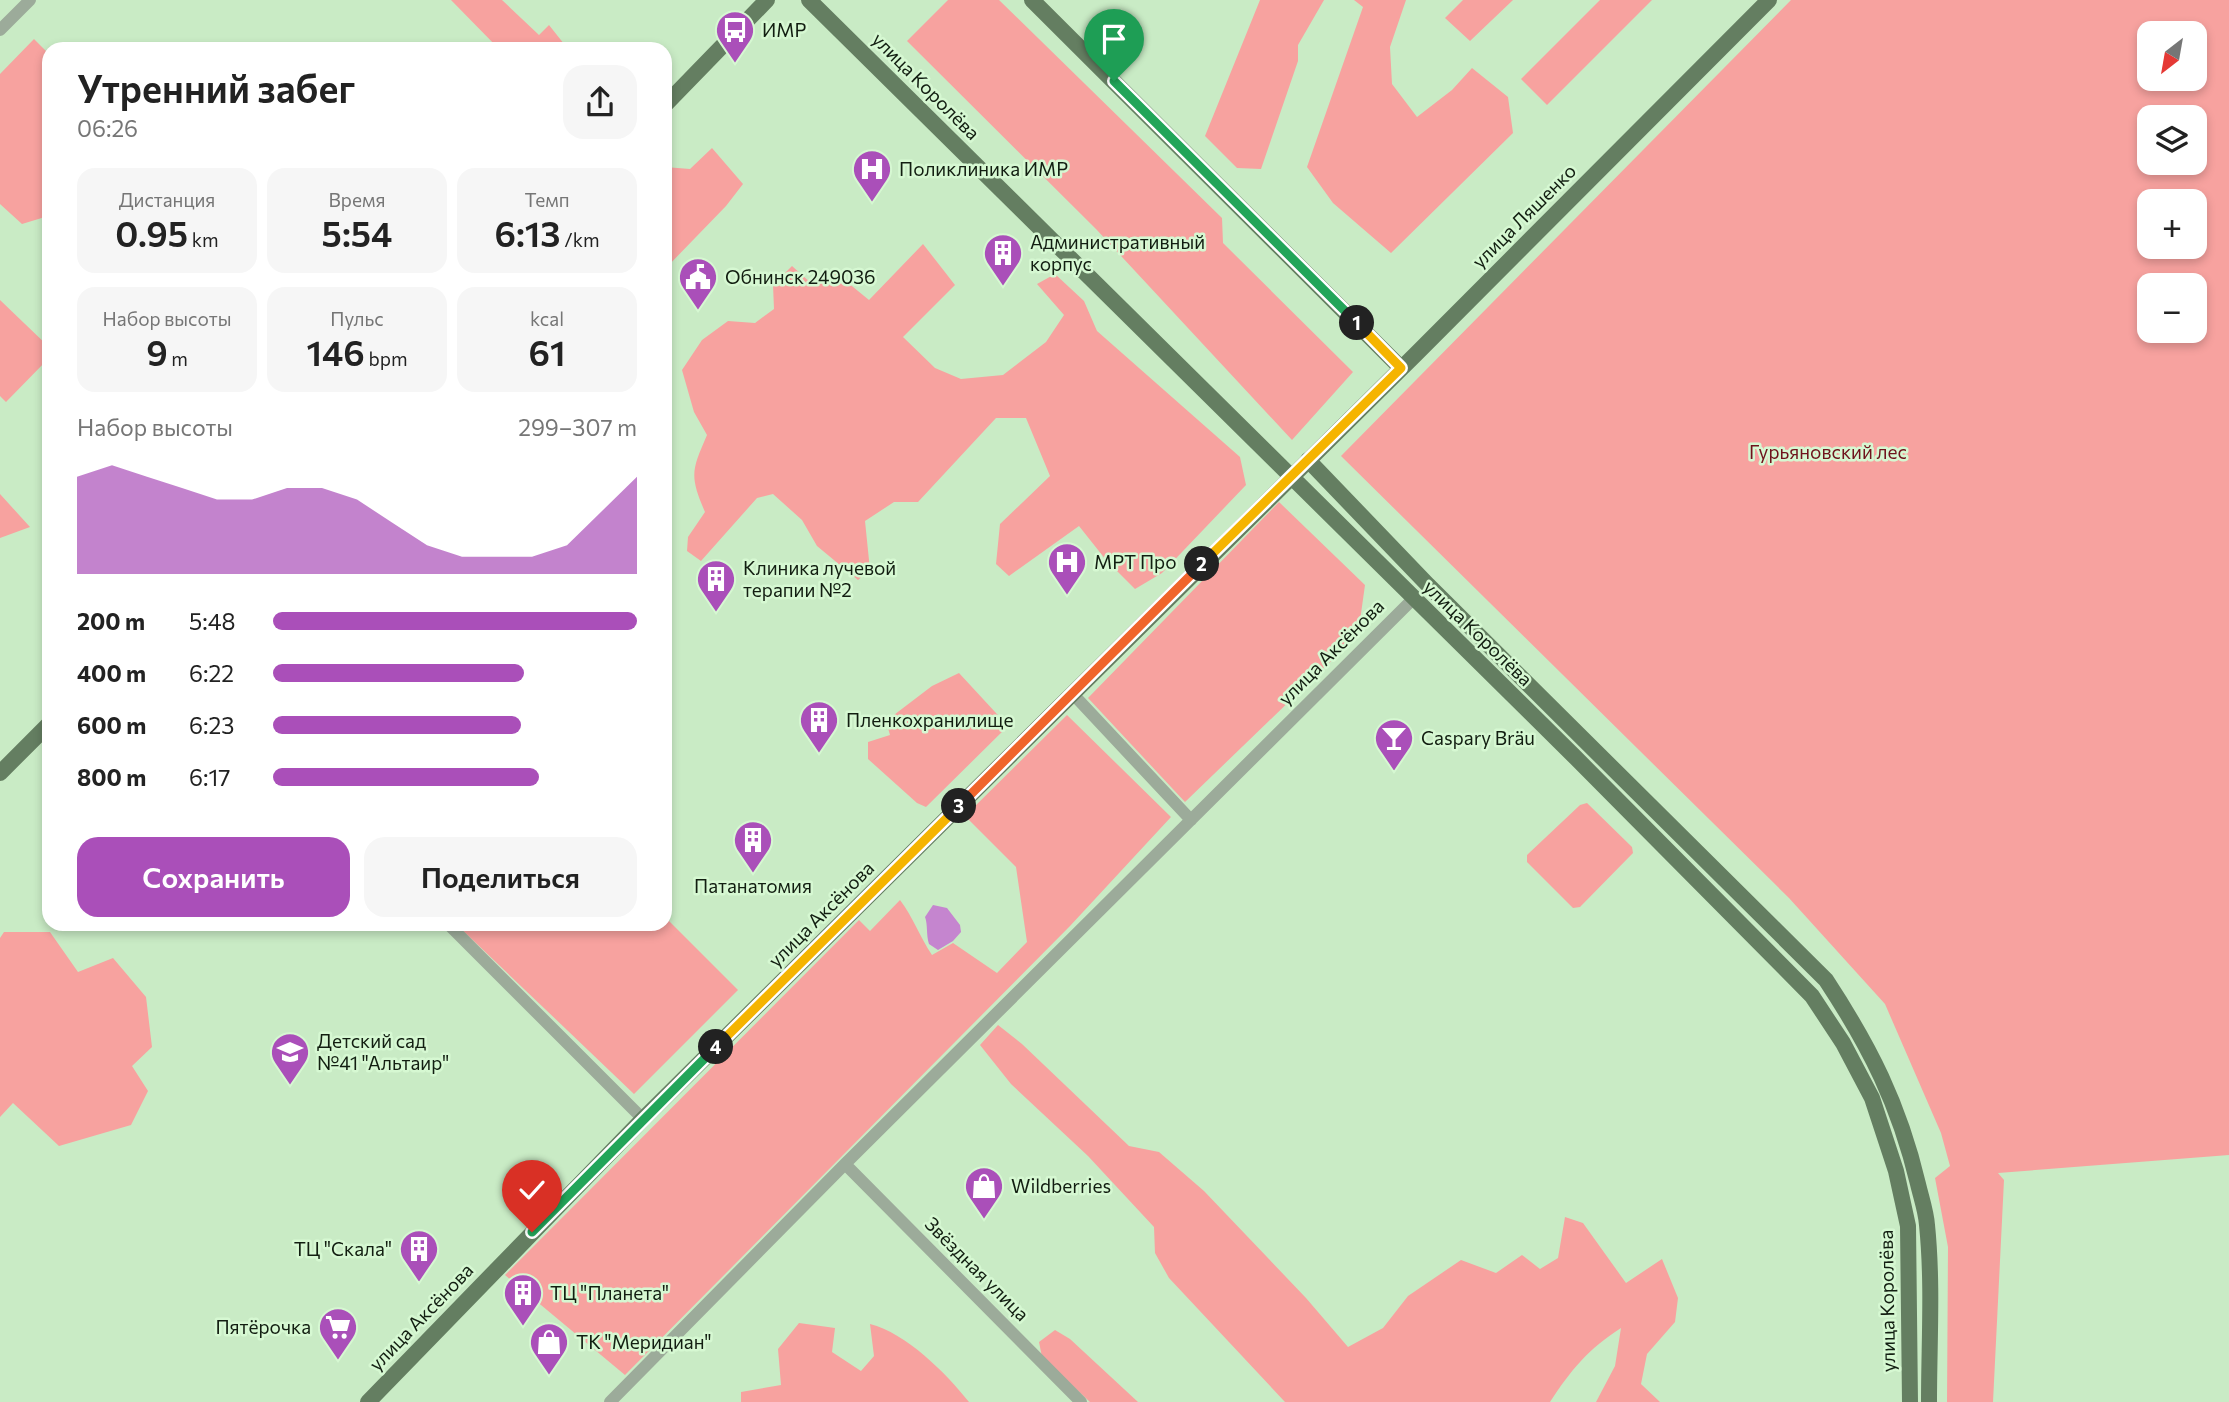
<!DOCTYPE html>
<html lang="ru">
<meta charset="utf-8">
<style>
body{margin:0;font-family:Commissioner,sans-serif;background:#f6f6f6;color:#222;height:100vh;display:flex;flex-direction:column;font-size:26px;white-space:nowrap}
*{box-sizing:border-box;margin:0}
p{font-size:23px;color:#767676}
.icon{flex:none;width:38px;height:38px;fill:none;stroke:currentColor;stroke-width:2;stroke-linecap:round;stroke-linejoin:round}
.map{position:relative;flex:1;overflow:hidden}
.panel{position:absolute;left:42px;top:42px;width:630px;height:889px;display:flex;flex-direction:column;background:#fff;border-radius:21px;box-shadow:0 4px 10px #0003}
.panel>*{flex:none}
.needle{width:46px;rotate:211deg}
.fabs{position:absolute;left:2137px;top:21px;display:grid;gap:14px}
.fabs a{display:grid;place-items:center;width:70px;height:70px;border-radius:14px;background:#fff;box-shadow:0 4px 10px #0003;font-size:35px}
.pin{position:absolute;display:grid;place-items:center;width:60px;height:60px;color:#fff;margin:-72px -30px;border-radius:50% 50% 50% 0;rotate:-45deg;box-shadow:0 0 7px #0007}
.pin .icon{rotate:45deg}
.km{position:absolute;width:35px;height:35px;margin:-18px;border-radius:50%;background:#222;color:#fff;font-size:19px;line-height:35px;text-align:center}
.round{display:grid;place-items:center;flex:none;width:74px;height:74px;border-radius:21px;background:#f6f6f6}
.headline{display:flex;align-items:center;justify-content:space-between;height:119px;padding:0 35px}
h1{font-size:38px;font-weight:600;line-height:52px}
.figures{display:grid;grid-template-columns:repeat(3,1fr);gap:10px;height:119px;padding:7px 35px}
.figures div{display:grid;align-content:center;border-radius:18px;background:#f6f6f6;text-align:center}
.figures b{font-size:35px;font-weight:600}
.figures small{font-size:19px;font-weight:400}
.figures p{font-size:19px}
.chart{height:196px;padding:14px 35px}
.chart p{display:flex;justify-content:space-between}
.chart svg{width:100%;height:126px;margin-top:7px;fill:#aa4fb9;opacity:.7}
.primary-button{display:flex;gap:14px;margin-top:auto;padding:14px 35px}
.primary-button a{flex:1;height:80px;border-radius:21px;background:#aa4fb9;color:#fff;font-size:28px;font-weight:600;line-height:80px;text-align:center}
.primary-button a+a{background:#f6f6f6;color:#222}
ul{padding:0 35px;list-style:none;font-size:23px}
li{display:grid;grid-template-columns:112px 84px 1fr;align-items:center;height:52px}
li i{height:18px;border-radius:9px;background:#aa4fb9}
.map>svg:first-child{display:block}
.green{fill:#f7a29f;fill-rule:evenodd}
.water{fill:#c585cf}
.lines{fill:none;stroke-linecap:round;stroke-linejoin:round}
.minor{stroke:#9cab9a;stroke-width:12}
.major{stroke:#647e61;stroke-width:16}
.split-1-casing{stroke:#fff;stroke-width:14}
.split-2-casing{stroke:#fff;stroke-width:14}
.split-3-casing{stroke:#fff;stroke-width:14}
.split-4-casing{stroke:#fff;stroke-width:14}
.split-5-casing{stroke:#fff;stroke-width:14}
.split-1{stroke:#22a559;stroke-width:9}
.split-2{stroke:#f5b400;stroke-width:9}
.split-3{stroke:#f0652b;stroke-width:9}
.split-4{stroke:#f5b400;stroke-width:9}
.split-5{stroke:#22a559;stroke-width:9}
.labels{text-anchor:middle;stroke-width:5;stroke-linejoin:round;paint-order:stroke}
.poi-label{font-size:19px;fill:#121e11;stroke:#d6f8d2;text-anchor:start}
.street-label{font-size:19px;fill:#121e11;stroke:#d6f8d2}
.park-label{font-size:19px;fill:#6f131c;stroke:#d6f8d2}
</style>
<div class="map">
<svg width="2229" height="1402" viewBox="0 0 2229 1402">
<rect width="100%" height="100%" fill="#c9ebc5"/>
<path class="green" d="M451,0H502L539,35L549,25L568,49H499Z
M948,0H999L1222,218L1223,243L1353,372L1292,440L1096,229L907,41Z
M1260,0H1324L1298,45V61L1261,169L1237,168L1205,136Z
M1354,0H1406L1390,47L1392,84L1417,117L1452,90L1472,68L1508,97L1513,133L1391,253L1333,203L1307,167L1363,7Z
M1463,0H1513L1470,41L1445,18Z
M1600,0H1652L1547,105L1521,79Z
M1791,0H2229V1155L1998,1173L2004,1180L1993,1402H1947L1948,1247L1935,1178L1950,1166L1941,1133L1885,1004L1789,898L1341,456ZM2149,33H2194V79H2149ZM2149,117H2194V163H2149ZM2149,201H2194V247H2149ZM2149,285H2194V331H2149Z
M34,39L49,54V221L45,217L22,224L0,204V74Z
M712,148L743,184L726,206L665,269V167L690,169Z
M923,244L955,285L903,337L935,368L961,379L1003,375L1046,342L1064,315L1037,284L1055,274L1084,301L1097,331L1240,457L1246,485L1162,573L1135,589L1106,560L1079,526L1009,576L996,564L1000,524L1050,476L1026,418H996L918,502H894L865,521L870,570L858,580L817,546L802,520L773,494L757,498L701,561L687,551L688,537L705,512C689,475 692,470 707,435L694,412L682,370L702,340L728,321L755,323L774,309L773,285L792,266L812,284L836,273L869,300Z
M0,300L49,347V358L6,402L0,396Z
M0,494L30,527L0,538Z
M1279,502L1365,585L1358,635L1185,802L1088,698Z
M959,673L1008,726L926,807L917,803L868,759V742L890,735L886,721L932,686Z
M1067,715L1171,817L1070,926L625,1375L505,1275L859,920L870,931L900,900C913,917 920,937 932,955L953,943L997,973L1027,942L1016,867L965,816Z
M1587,803L1632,847L1633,853L1580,907L1573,908L1527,862V855L1580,805Z
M665,917L738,990L634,1094L456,924H665Z
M4,932H50L78,972L113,958L146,997L152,1047L132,1066L148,1091L131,1125L59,1146L13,1103L0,1117V938Z
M998,1025L1022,1044L1129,1146L1159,1152L1204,1191L1306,1298L1348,1347L1383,1328L1408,1296L1461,1260L1496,1273L1522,1255L1540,1269L1558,1258L1565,1217L1583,1223L1626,1283L1662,1259L1678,1298L1675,1322L1647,1354L1641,1384L1660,1402H1596L1615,1366L1621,1328C1588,1349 1571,1370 1550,1402H1285L1169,1278L1155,1253L1154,1227L1088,1156L1011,1084L980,1045Z
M799,1323L835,1328L832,1352L861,1371L874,1356L870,1324C906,1333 946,1373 969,1402H741V1392L781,1385L778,1349Z
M1055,1330L1070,1339L1138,1402H1090L1042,1357L1039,1342Z"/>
<path class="water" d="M933,905L947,908L960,925L961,932L953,941L938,950L929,944C926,935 928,925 925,917Z"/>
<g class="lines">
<path class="minor" d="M0,30L30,0
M1072,693L1191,820
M448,924L643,1119
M845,1164L1081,1402
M610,1402L845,1164L1413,599"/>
<path class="major" d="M809,0L1574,756L1812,996L1843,1043L1872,1098L1896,1171L1908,1226L1910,1402
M1032,0L1401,368
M665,105L767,0
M1308,460L1428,585L1826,980C1870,1047 1899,1104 1918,1184C1921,1197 1926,1211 1927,1225C1933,1284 1929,1343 1929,1402
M0,773L49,724
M368,1402L643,1119L1415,355L1769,0"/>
</g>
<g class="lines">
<g class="split-1-casing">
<path id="split-1" d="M1114,81L1357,323"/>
</g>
<g class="split-2-casing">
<path id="split-2" d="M1202,564L1401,368L1357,323"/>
</g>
<g class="split-3-casing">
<path id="split-3" d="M959,806L1202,564"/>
</g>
<g class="split-4-casing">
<path id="split-4" d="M716,1047L959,806"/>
</g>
<g class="split-5-casing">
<path id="split-5" d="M532,1232L716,1047"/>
</g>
<use href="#split-1" class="split-1"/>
<use href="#split-2" class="split-2"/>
<use href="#split-3" class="split-3"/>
<use href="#split-4" class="split-4"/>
<use href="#split-5" class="split-5"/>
</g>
<defs>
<g id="bus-pin" transform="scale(2.0125)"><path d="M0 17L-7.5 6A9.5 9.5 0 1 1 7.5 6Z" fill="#aa4fb9" stroke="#d6f8d2"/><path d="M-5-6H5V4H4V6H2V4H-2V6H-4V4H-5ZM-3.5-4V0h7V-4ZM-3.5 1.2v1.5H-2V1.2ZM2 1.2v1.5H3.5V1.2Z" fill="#fff"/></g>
<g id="hospital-pin" transform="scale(2.0125)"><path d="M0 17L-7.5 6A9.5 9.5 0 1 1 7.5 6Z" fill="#aa4fb9" stroke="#d6f8d2"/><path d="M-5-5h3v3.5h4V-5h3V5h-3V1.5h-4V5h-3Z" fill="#fff"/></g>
<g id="building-pin" transform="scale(2.0125)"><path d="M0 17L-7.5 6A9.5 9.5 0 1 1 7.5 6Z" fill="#aa4fb9" stroke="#d6f8d2"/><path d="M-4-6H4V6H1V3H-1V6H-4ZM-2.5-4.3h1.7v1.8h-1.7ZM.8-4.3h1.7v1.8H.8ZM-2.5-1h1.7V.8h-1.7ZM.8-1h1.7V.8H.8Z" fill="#fff"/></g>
<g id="civic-pin" transform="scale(2.0125)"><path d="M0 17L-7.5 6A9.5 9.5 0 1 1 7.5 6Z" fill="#aa4fb9" stroke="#d6f8d2"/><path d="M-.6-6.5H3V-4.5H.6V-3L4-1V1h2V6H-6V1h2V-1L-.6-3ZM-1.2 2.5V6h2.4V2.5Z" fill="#fff"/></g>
<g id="bar-pin" transform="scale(2.0125)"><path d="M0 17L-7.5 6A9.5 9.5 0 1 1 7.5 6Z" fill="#aa4fb9" stroke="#d6f8d2"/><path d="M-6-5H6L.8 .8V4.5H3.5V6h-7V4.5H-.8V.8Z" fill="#fff"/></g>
<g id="school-pin" transform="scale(2.0125)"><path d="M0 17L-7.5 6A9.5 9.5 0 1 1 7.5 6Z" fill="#aa4fb9" stroke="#d6f8d2"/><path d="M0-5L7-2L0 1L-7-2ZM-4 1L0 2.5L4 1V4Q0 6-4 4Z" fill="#fff"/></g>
<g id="shop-pin" transform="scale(2.0125)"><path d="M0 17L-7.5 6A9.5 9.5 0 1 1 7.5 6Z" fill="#aa4fb9" stroke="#d6f8d2"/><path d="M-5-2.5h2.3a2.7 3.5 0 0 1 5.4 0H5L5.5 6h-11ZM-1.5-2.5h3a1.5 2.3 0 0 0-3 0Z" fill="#fff"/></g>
<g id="supermarket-pin" transform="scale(2.0125)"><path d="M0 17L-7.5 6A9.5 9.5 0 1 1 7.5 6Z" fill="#aa4fb9" stroke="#d6f8d2"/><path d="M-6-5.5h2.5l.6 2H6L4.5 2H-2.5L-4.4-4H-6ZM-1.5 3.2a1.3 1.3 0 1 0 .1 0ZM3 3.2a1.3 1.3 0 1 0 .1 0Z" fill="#fff"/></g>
</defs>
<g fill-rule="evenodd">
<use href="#bus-pin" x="735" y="30"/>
<use href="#hospital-pin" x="872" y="169"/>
<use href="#building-pin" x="1003" y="253"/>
<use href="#civic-pin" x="698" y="277"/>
<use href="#hospital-pin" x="1067" y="562"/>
<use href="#building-pin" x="716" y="579"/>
<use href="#building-pin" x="819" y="720"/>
<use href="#bar-pin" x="1394" y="738"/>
<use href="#building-pin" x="753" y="840"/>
<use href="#school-pin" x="290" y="1052"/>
<use href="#shop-pin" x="984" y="1186"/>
<use href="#building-pin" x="419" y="1249"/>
<use href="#building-pin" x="523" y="1293"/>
<use href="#supermarket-pin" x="338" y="1327"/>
<use href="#shop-pin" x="549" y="1342"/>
</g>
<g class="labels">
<g class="poi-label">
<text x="762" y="37">ИМР</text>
<text x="899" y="176">Поликлиника ИМР</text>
<text x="1030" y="249">Административный<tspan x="1030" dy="22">корпус</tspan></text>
<text x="725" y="284">Обнинск 249036</text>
<text x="1094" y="569">МРТ Про</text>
<text x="743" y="575">Клиника лучевой<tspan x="743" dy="22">терапии №2</tspan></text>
<text x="846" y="727">Пленкохранилище</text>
<text x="1421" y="745">Caspary Bräu</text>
<text x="753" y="893" text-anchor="middle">Патанатомия</text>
<text x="317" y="1048">Детский сад<tspan x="317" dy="22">№41 "Альтаир"</tspan></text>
<text x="1011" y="1193">Wildberries</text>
<text x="392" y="1256" text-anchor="end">ТЦ "Скала"</text>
<text x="550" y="1300">ТЦ "Планета"</text>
<text x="311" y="1334" text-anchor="end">Пятёрочка</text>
<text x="576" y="1349">ТК "Меридиан"</text>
</g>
<g class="street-label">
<text transform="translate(926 86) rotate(45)" y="7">улица Королёва</text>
<text transform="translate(1524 216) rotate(-45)" y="7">улица Ляшенко</text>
<text transform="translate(1478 633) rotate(44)" y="7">улица Королёва</text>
<text transform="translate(1331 652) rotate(-45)" y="7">улица Аксёнова</text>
<text transform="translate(821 914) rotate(-45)" y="7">улица Аксёнова</text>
<text transform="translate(977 1269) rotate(45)" y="7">Звёздная улица</text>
<text transform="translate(1887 1301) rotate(-91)" y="7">улица Королёва</text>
<text transform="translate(421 1317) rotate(-46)" y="7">улица Аксёнова</text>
</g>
<g class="park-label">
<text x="1828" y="459">Гурьяновский лес</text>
</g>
</g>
</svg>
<div class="fabs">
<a><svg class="needle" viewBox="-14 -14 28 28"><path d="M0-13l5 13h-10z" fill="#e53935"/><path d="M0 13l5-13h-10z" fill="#767676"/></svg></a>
<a><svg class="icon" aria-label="layers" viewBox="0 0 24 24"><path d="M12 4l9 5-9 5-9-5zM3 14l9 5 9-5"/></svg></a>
<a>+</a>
<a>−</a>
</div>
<div class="pin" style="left:1114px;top:81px;background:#1e9e55"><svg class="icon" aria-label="arrive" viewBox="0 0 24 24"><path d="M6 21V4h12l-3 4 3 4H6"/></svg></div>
<div class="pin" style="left:532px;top:1232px;background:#d93025"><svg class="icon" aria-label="check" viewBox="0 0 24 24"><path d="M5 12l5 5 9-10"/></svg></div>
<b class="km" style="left:1357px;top:323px">1</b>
<b class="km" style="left:1202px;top:564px">2</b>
<b class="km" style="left:959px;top:806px">3</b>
<b class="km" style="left:716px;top:1047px">4</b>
<section class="panel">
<div class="headline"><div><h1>Утренний забег</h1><p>06:26</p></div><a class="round"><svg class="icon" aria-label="share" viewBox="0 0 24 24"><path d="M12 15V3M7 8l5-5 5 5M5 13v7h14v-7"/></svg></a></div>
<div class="figures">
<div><p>Дистанция</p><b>0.95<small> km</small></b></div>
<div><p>Время</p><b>5:54</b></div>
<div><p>Темп</p><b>6:13<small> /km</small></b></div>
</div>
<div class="figures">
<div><p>Набор высоты</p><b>9<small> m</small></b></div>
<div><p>Пульс</p><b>146<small> bpm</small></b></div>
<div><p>kcal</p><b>61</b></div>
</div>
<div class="chart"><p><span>Набор высоты</span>299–307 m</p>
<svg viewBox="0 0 160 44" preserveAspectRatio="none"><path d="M0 44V10L10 6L20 10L30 14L40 18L50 18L60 14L70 14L80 18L90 26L100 34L110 38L120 38L130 38L140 34L150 22L160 10V44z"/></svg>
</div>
<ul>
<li><b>200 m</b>5:48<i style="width:100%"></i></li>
<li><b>400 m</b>6:22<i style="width:69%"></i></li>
<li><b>600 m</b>6:23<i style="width:68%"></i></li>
<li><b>800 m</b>6:17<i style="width:73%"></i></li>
</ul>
<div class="primary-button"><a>Сохранить</a><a>Поделиться</a></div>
</section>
</div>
